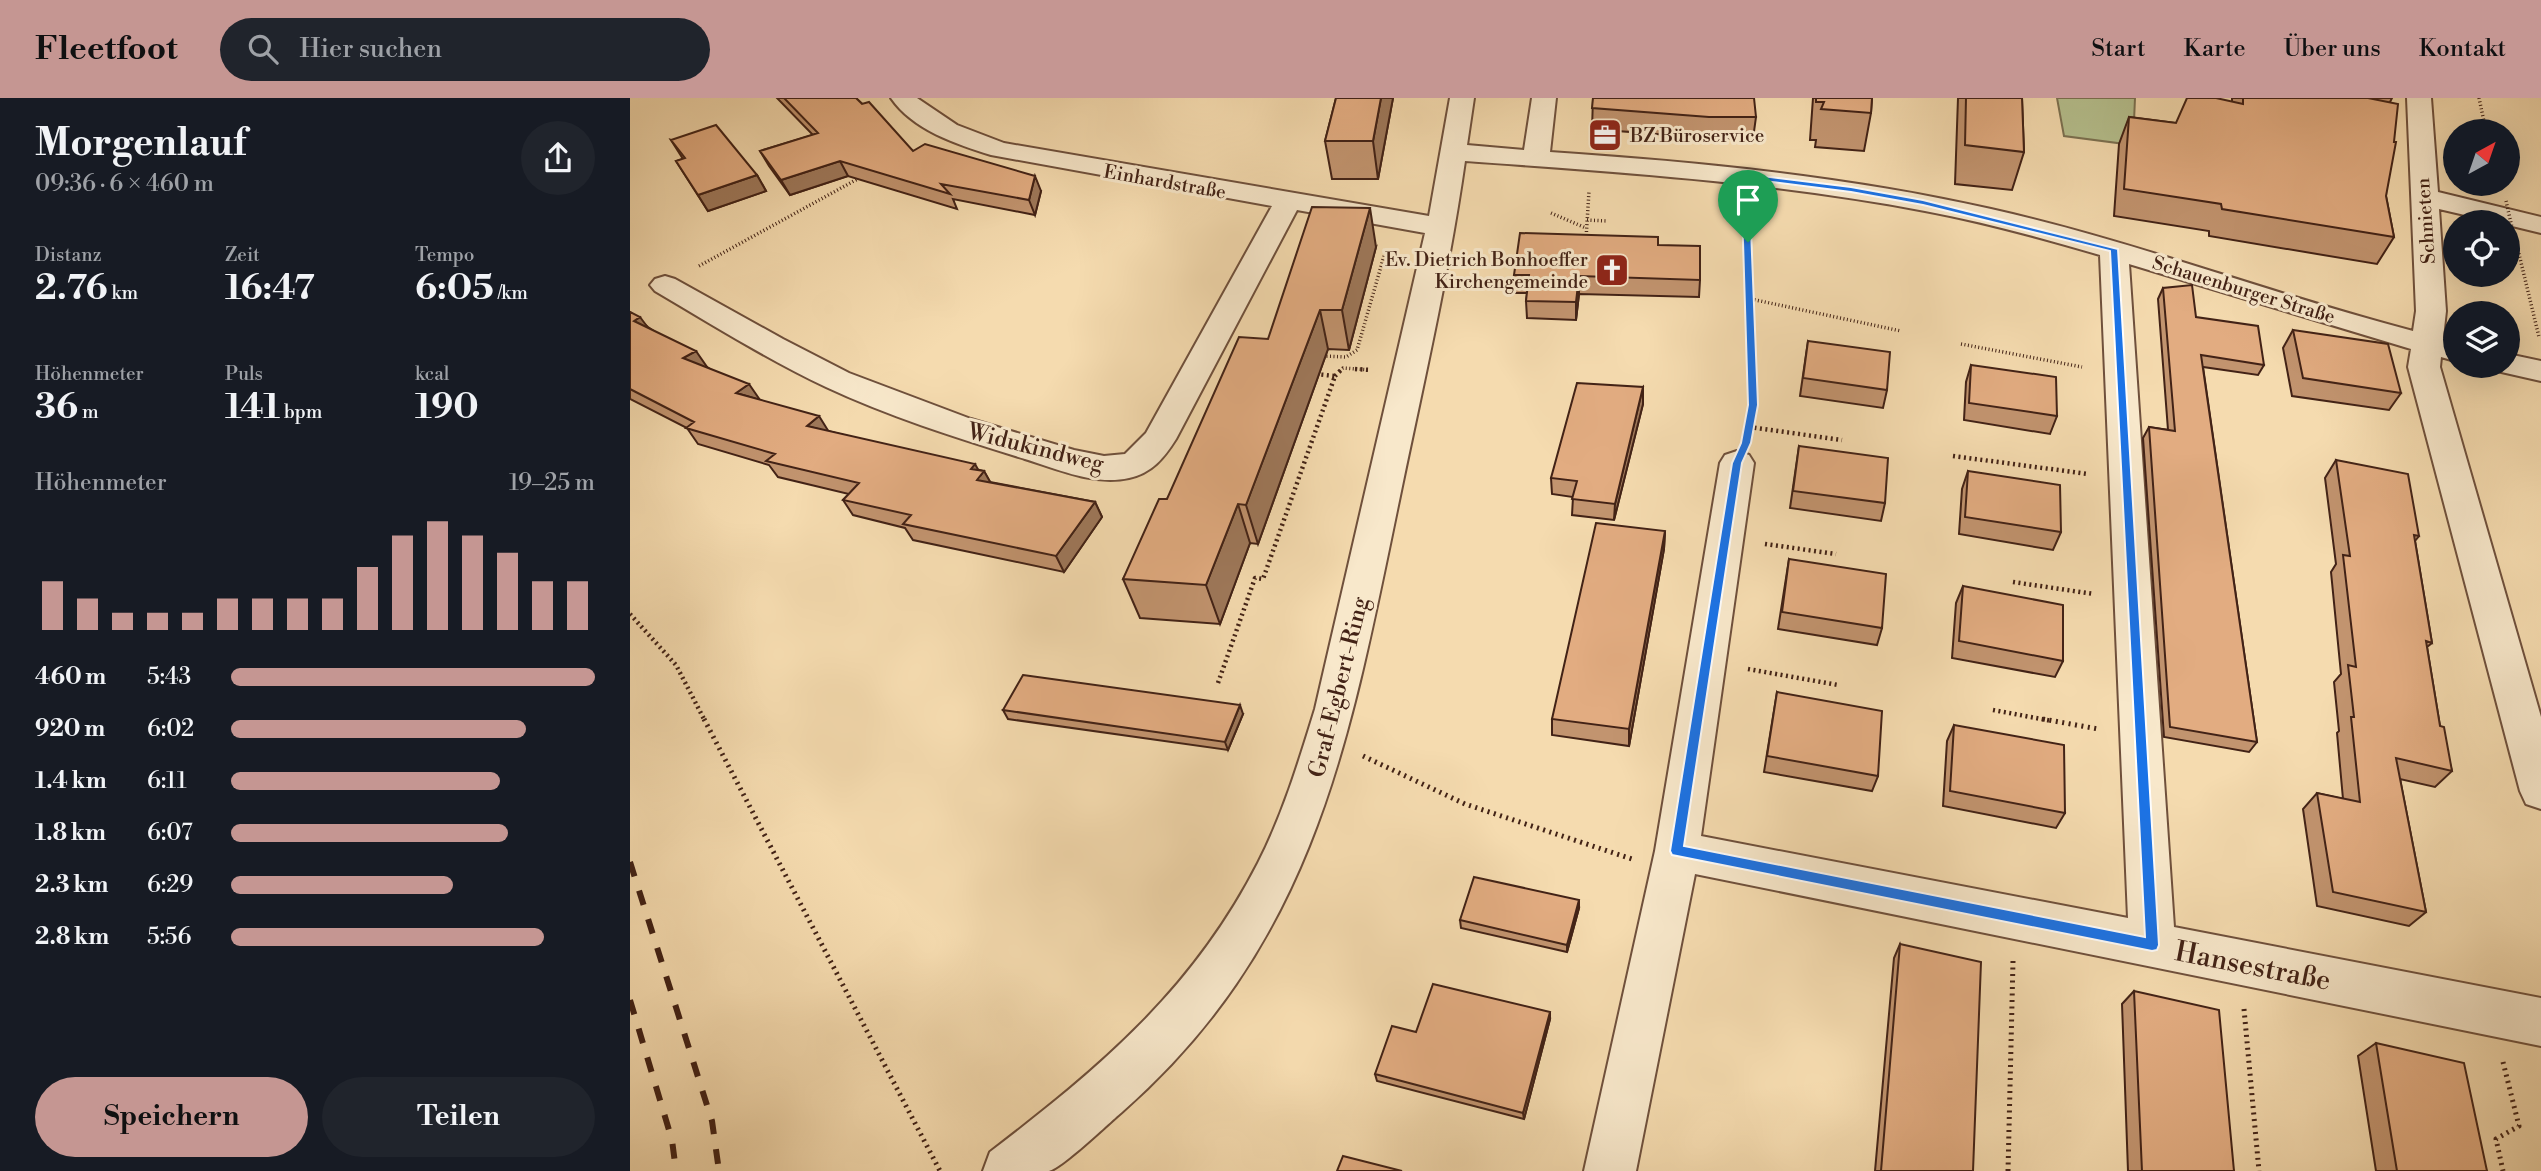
<!DOCTYPE html>
<html lang="de">
<meta charset="utf-8">
<style>
body{margin:0;font-family:"Libre Bodoni",serif;background:#20242c;color:#f1f3f6;height:100vh;display:flex;flex-direction:column;font-size:26px;white-space:nowrap}
*{box-sizing:border-box;margin:0}
p{font-size:23px;color:#9ea1a6}
.icon{flex:none;width:38px;height:38px;fill:none;stroke:currentColor;stroke-width:2;stroke-linecap:round;stroke-linejoin:round}
.map{position:relative;flex:1;overflow:hidden}
.details{display:flex;flex-direction:column;background:#171b24;width:630px}
.details>*{flex:none}
.needle{width:46px;rotate:40deg}
.fabs{position:absolute;left:1813px;top:21px;display:grid;gap:14px}
.fabs a{display:grid;place-items:center;width:77px;height:77px;border-radius:50%;background:#171b24;box-shadow:0 7px 28px #0002;font-size:35px}
.pin{position:absolute;display:grid;place-items:center;width:60px;height:60px;color:#fff;margin:-72px -30px;border-radius:50% 50% 50% 0;rotate:-45deg;box-shadow:0 0 7px #0007}
.pin .icon{rotate:45deg}
.round{display:grid;place-items:center;flex:none;width:74px;height:74px;border-radius:37px;background:#20242c}
.overview{display:flex;align-items:center;justify-content:space-between;height:119px;padding:0 35px}
h1{font-size:38px;font-weight:700;line-height:52px}
.stats{display:grid;grid-template-columns:repeat(3,1fr);gap:10px;height:119px;padding:7px 35px}
.stats div{display:grid;align-content:center}
.stats b{font-size:35px;font-weight:700}
.stats small{font-size:19px;font-weight:400}
.stats p{font-size:19px}
.chart{height:196px;padding:14px 35px}
.chart p{display:flex;justify-content:space-between}
.chart svg{width:100%;height:126px;margin-top:7px;stroke:#c59692;stroke-width:6}
.cta{display:flex;gap:14px;margin-top:auto;padding:14px 35px}
.cta a{flex:1;height:80px;border-radius:42px;background:#c59692;color:#111;font-size:28px;font-weight:700;line-height:80px;text-align:center}
.cta a+a{background:#20242c;color:#f1f3f6}
ul{padding:0 35px;list-style:none;font-size:23px}
li{display:grid;grid-template-columns:112px 84px 1fr;align-items:center;height:52px}
li i{height:18px;border-radius:9px;background:#c59692}
header{display:flex;align-items:center;gap:42px;box-sizing:border-box;height:98px;padding:0 35px;background:#c59692;color:#111}
header strong{font-size:33px}
nav{display:flex;gap:38px;margin-inline-start:auto;font-size:24px}
.search{width:490px;height:63px;background:#20242c;display:flex;align-items:center;gap:18px;box-sizing:border-box;padding:0 24px;border-radius:38px;color:#9ea1a6;font-size:26px}
main{display:flex;flex:1;min-height:0}
.map>svg:first-child{display:block}
.green{fill:#b6c18f;stroke:#7c7252;stroke-width:2}
.lines{fill:none;stroke-linecap:round;stroke-linejoin:round}
.minor-casing{stroke:#6f503c;stroke-width:4}
.path-far2{stroke:#422216;stroke-width:3.5;stroke-dasharray:1 2.5;stroke-linecap:butt}
.path-far1{stroke:#422216;stroke-width:4.5;stroke-dasharray:2 3.5;stroke-linecap:butt}
.path{stroke:#422216;stroke-width:5;stroke-dasharray:2 4.5;stroke-linecap:butt}
.minor{fill:#f8e8cb;fill-rule:evenodd}
.rail{stroke:#422216;stroke-width:6;stroke-dasharray:15 15;stroke-linecap:butt}
.path-bridge{stroke:#422216;stroke-width:3.5;stroke-dasharray:1 2.5;stroke-linecap:butt}
.wall{fill:#c2946f;stroke:#422216;stroke-width:2}
.shaded-wall{fill:#9e785a;stroke:#422216;stroke-width:2}
.building{fill:#e2ac81;stroke:#422216;stroke-width:2}
.route{fill:#1a73e8;stroke:#fff;stroke-width:2;fill-rule:evenodd}
.labels{text-anchor:middle;stroke-width:6;stroke-linejoin:round;paint-order:stroke}
.far-poi-label{font-size:19px;fill:#422216;stroke:#f8e8cb;text-anchor:start}
.far-street-label{font-size:19px;fill:#422216;stroke:#f8e8cb}
.street-label{font-size:23px;fill:#422216;stroke:#f8e8cb}
.near-street-label{font-size:28px;fill:#422216;stroke:#f8e8cb}
</style>
<header>
<strong>Fleetfoot</strong>
<div class="search"><svg class="icon" aria-label="search" viewBox="0 0 24 24"><circle cx="10" cy="10" r="6"/><path d="M15 15l6 6"/></svg>Hier suchen</div>
<nav><a>Start</a><a>Karte</a><a>Über uns</a><a>Kontakt</a></nav>
</header>
<main>
<section class="details">
<div class="overview"><div><h1>Morgenlauf</h1><p>09:36 · 6 × 460 m</p></div><a class="round"><svg class="icon" aria-label="share" viewBox="0 0 24 24"><path d="M12 15V3M7 8l5-5 5 5M5 13v7h14v-7"/></svg></a></div>
<div class="stats">
<div><p>Distanz</p><b>2.76<small> km</small></b></div>
<div><p>Zeit</p><b>16:47</b></div>
<div><p>Tempo</p><b>6:05<small> /km</small></b></div>
</div>
<div class="stats">
<div><p>Höhenmeter</p><b>36<small> m</small></b></div>
<div><p>Puls</p><b>141<small> bpm</small></b></div>
<div><p>kcal</p><b>190</b></div>
</div>
<div class="chart"><p><span>Höhenmeter</span>19–25 m</p>
<svg viewBox="0 0 160 44" preserveAspectRatio="none"><path d="M5 44V27M15 44V33M25 44V38M35 44V38M45 44V38M55 44V33M65 44V33M75 44V33M85 44V33M95 44V22M105 44V11M115 44V6M125 44V11M135 44V17M145 44V27M155 44V27"/></svg>
</div>
<ul>
<li><b>460 m</b>5:43<i style="width:100%"></i></li>
<li><b>920 m</b>6:02<i style="width:81%"></i></li>
<li><b>1.4 km</b>6:11<i style="width:74%"></i></li>
<li><b>1.8 km</b>6:07<i style="width:76%"></i></li>
<li><b>2.3 km</b>6:29<i style="width:61%"></i></li>
<li><b>2.8 km</b>5:56<i style="width:86%"></i></li>
</ul>
<div class="cta"><a>Speichern</a><a>Teilen</a></div>
</section>
<div class="map">
<svg width="1911" height="1073" viewBox="0 0 1911 1073">
<rect width="100%" height="100%" fill="#f5dbaf"/>
<filter id="stains"><feTurbulence type="fractalNoise" baseFrequency=".00286" numOctaves="4"/><feColorMatrix values="0 0 0 0 .2 0 0 0 0 .09 0 0 0 0 .02 0 0 0 .5 -.17"/></filter>
<radialGradient id="worn" r=".72"><stop offset=".6" stop-color="#630" stop-opacity="0"/><stop offset="1" stop-color="#630" stop-opacity=".3"/></radialGradient>
<path class="green" d="M1427,0H1505L1503,47L1434,38Z"/>
<g class="lines">
<g class="minor-casing">
<path id="minor" d="M261,0H287L327,27L374,45L799,118L820,0H844L837,47L894,52L902,0H926L920,54C1068,64 1216,78 1361,111C1504,143 1641,196 1783,233L1786,213L1777,0H1801L1808,94L1911,119V135L1878,127V124H1865L1809,111L1816,213L1813,240L1825,243V263L1811,259L1810,269L1911,619V711L1896,706L1890,693L1778,269L1781,251L1499,166L1544,829L1911,900V948L1065,776L1006,1073H954L1025,753L1090,365L1095,357L1107,353L1119,357L1124,365L1071,738L1498,820L1470,157C1412,140 1354,124 1295,113C1143,84 988,74 835,63C819,175 793,287 770,398C720,638 687,842 493,1013C480,1024 432,1070 419,1073C399,1073 373,1073 353,1073L360,1054C471,969 563,892 628,765C653,716 669,663 685,611L795,135L667,112L546,341C534,360 522,375 499,380C465,388 427,371 395,361C328,340 260,319 196,289C137,261 81,226 25,193L20,187L25,181L35,178L45,181L153,241L219,275L341,321L444,352L474,358L495,356L516,335L642,108L361,57C326,46 283,32 261,0Z
M1878,256L1911,263V283L1867,273L1863,268H1878Z"/>
</g>
<path class="path-far2" d="M1849,0L1856,33
M1117,110L1124,273
M921,115L956,130
M957,122L978,123
M956,141L959,93
M1888,152L1909,239
M69,168L233,78
M1121,201L1271,233
M1331,246L1452,269
M693,258L716,259L727,252L756,151
M710,273L713,270L740,272"/>
<path class="path-far1" d="M725,271L740,272
M705,278L712,271
M1119,329L1212,342
M1118,332L1124,271
M1323,358L1458,376
M1135,446L1206,456
M1383,484L1464,496
M0,516L46,567L75,623
M1118,571L1208,587
M588,585L625,480L633,481L705,278L685,276
M1363,612L1422,623"/>
<path class="path" d="M74,621L310,1073
M1413,621L1468,631
M733,658L835,706L1002,761
M1614,911L1629,1073
M1873,964L1889,1028L1866,1041L1873,1073
M1378,1073L1383,863"/>
<use href="#minor" class="minor"/>
<path class="rail" d="M0,764L82,1023L89,1073
M0,902L42,1042L46,1073"/>
<path class="path-bridge" d="M1876,103L1883,134"/>
</g>
<path class="wall" d="M147,0H226L283,53L411,93L405,117L323,101L327,111L218,78L160,97L139,68L130,53L183,37Z
M706,0H763L748,81H702L695,43Z
M963,0L1126,19L1123,41L1077,40L962,31Z
M1183,0H1242L1241,15L1234,53L1185,49L1186,42H1180Z
M1328,0H1392L1394,54L1382,92L1325,86Z
M1602,0H1762L1760,4L1756,98L1764,139L1747,166L1579,138V133L1484,118L1489,46L1499,19L1546,25L1602,4Z
M41,42L127,77L136,93L78,113L46,63L53,61Z
M1028,147L1070,182L1069,199L949,196L946,222L897,220L896,203L897,195H885L884,177Z
M746,149L719,252L698,251L628,446L620,445L590,526L510,520L493,481L537,401L638,241Z
M1533,190L1566,219L1634,267L1628,277L1573,269L1627,644L1619,654L1534,639L1513,340L1519,329L1538,332L1528,201Z
M0,214L18,229L77,269H76L129,302L198,333L354,373L360,384L465,404L472,419L434,474L283,442L275,430L223,417L213,402L219,396L148,379L139,367L68,346L57,330L0,301Z
M1663,232L1771,295L1759,312L1662,298L1653,250Z
M1178,243L1257,292L1253,310L1170,298Z
M1341,267L1427,318L1420,336L1334,322L1336,284Z
M1013,289V306L984,422L942,417L943,399L922,396L921,380Z
M1169,348L1255,405L1251,423L1160,410Z
M1706,362L1789,438L1785,443L1802,545L1797,549L1810,628L1822,673L1805,689L1770,681L1796,814L1779,828L1687,808L1673,711L1687,695L1713,701L1707,635L1709,633L1704,584L1711,576L1701,474L1706,466L1695,380Z
M1338,373L1431,434L1423,452L1329,436L1332,391Z
M1035,433L1034,451L999,648L922,637V621Z
M1159,461L1252,530L1247,547L1148,531Z
M1333,488L1433,563L1425,579L1322,560L1326,505Z
M1147,594L1248,678L1242,693L1134,674Z
M373,612L613,616L598,652L378,621Z
M1324,627L1435,715L1426,730L1313,708L1317,643Z
M949,810L937,854L831,830L830,822Z
M1270,846L1343,1073H1245L1264,860Z
M1504,893L1604,1073H1498L1492,906Z
M920,921L894,1021L747,983L745,976L786,934Z
M1746,945L1857,1073H1746L1728,958Z"/>
<path class="shaded-wall" d="M751,0H763L748,81L743,43Z
M210,63L218,78L160,97L151,82Z
M127,77L136,93L78,113L68,97Z
M405,78L411,93L405,117L399,102Z
M740,110L746,149L719,252L712,212Z
M949,178V196L946,222V204Z
M690,212L698,251L628,446L616,407Z
M10,219L22,235L4,223Z
M66,253L77,269L64,276L53,260Z
M119,286L130,302L106,295Z
M1013,289V306L984,422L985,406Z
M189,318L199,334L177,328Z
M345,366L351,377L354,373L363,389L356,398L341,371Z
M465,404L472,419L434,474L426,458Z
M608,406L620,445L590,526L576,487Z
M1035,433L1034,451L999,648V631Z
M610,607L613,616L598,652L595,644Z
M949,802V810L937,854V847Z
M920,914V921L894,1021L893,1015Z"/>
<path class="building" d="M154,0H226L232,6L239,4L283,53L295,46L405,78L399,102L311,86L320,96L210,63L151,82L130,53L188,35Z
M706,0H751L743,43H695Z
M963,0H1124L1126,19H1079L962,10Z
M1186,0H1242L1241,15L1191,11L1194,4H1186Z
M1336,0H1392L1394,54L1335,47Z
M1557,0H1586L1613,6V0H1738L1768,6L1764,44H1766L1756,98L1764,139L1592,111L1591,106L1494,91L1499,19L1546,25Z
M86,27L127,77L68,97L46,63L55,60L41,42Z
M682,109L740,110L712,212H690L616,407L608,406L576,487L493,481L529,401H537L609,239L638,241Z
M890,135L1028,139V147L1070,148V182L949,178L946,204L896,203L899,177H884Z
M1562,187L1566,219L1628,228L1634,267L1571,257L1627,644L1540,629L1519,329L1545,333L1533,190Z
M0,214L10,219L4,223L66,253L53,260L119,286L106,295L189,318L177,328L345,366L341,371L354,373L347,382L465,404L426,458L273,426L281,417L213,402L229,385L136,363L145,356L56,330L64,324L0,291Z
M1663,232L1758,246L1771,295L1673,280Z
M1178,243L1260,254L1257,292L1173,280Z
M1341,267L1426,279L1427,318L1339,305Z
M947,285L1013,289L985,406L942,401L947,383L921,380Z
M1169,348L1258,360L1255,405L1163,393Z
M1706,362L1778,376L1789,438L1784,437L1802,545L1796,543L1810,628L1814,629L1822,673L1766,660L1796,814L1703,794L1687,695L1730,704L1721,619H1724L1718,567L1726,569L1713,457L1720,458Z
M1338,373L1430,387L1431,434L1335,419Z
M966,425L1035,433L999,631L922,621Z
M1159,461L1256,476L1252,530L1152,514Z
M1333,488L1433,507V563L1329,543Z
M393,577L610,607L595,644L373,612Z
M1147,594L1252,613L1248,678L1137,658Z
M1324,627L1434,647L1435,715L1320,693Z
M844,779L949,802L937,847L830,822Z
M1270,846L1351,864L1343,1073H1251Z
M803,886L920,914L893,1015L745,976L762,928L786,934Z
M1504,893L1589,912L1604,1073H1512Z
M1746,945L1834,965L1857,1073H1767Z
M713,1058L772,1073H707Z"/>
<path class="route" d="M1115,76L1221,89L1293,102L1488,151L1529,847L1527,852L1522,853L1042,757L1040,753L1102,365L1111,345L1118,307L1111,78ZM1119,81L1221,94L1293,107L1480,153L1515,839L1054,748L1112,365L1121,345L1128,307Z"/>
<defs>
<g id="office-square" transform="scale(1.75)"><rect x="-9" y="-9" width="18" height="18" rx="4" fill="#8f2418" stroke="#f8e8cb"/><path d="M-6-3h4V-5.5h4V-3h4V5H-6ZM-1-4.5V-3h2v-1.5ZM-6 0V1H6V0Z" fill="#fff"/></g>
<g id="church-square" transform="scale(1.75)"><rect x="-9" y="-9" width="18" height="18" rx="4" fill="#8f2418" stroke="#f8e8cb"/><path d="M-1.2-6h2.4v3.5h3.3v2.4h-3.3V6h-2.4V-.1h-3.3v-2.4h3.3Z" fill="#fff"/></g>
</defs>
<g fill-rule="evenodd">
<use href="#office-square" x="975" y="37"/>
<use href="#church-square" x="982" y="172"/>
</g>
<g class="labels">
<g class="far-poi-label">
<text x="1000" y="44">BZ Büroservice</text>
<text x="958" y="168" text-anchor="end">Ev. Dietrich Bonhoeffer<tspan x="958" dy="22">Kirchengemeinde</tspan></text>
</g>
<g class="far-street-label">
<text transform="translate(535 83) rotate(10)" y="7">Einhardstraße</text>
<text transform="translate(1795 123) rotate(-94)" y="7">Schnieten</text>
<text transform="translate(1614 191) rotate(17)" y="7">Schauenburger Straße</text>
</g>
<g class="street-label">
<text transform="translate(406 349) rotate(14)" y="8">Widukindweg</text>
<text transform="translate(708 589) rotate(-76)" y="8">Graf-Egbert-Ring</text>
</g>
<g class="near-street-label">
<text transform="translate(1623 867) rotate(11)" y="10">Hansestraße</text>
</g>
</g>
<rect width="100%" height="100%" filter="url(#stains)"/>
<rect width="100%" height="100%" fill="url(#worn)"/>
</svg>
<div class="fabs">
<a><svg class="needle" viewBox="-14 -14 28 28"><path d="M0-13l5 13h-10z" fill="#e53935"/><path d="M0 13l5-13h-10z" fill="#9ea1a6"/></svg></a>
<a><svg class="icon" aria-label="locate" viewBox="0 0 24 24"><circle cx="12" cy="12" r="6"/><path d="M12 2v4M12 18v4M2 12h4M18 12h4"/></svg></a>
<a><svg class="icon" aria-label="layers" viewBox="0 0 24 24"><path d="M12 4l9 5-9 5-9-5zM3 14l9 5 9-5"/></svg></a>
</div>
<div class="pin" style="left:1118px;top:144px;background:#1e9e55"><svg class="icon" aria-label="arrive" viewBox="0 0 24 24"><path d="M6 21V4h12l-3 4 3 4H6"/></svg></div>
</div>
</main>
